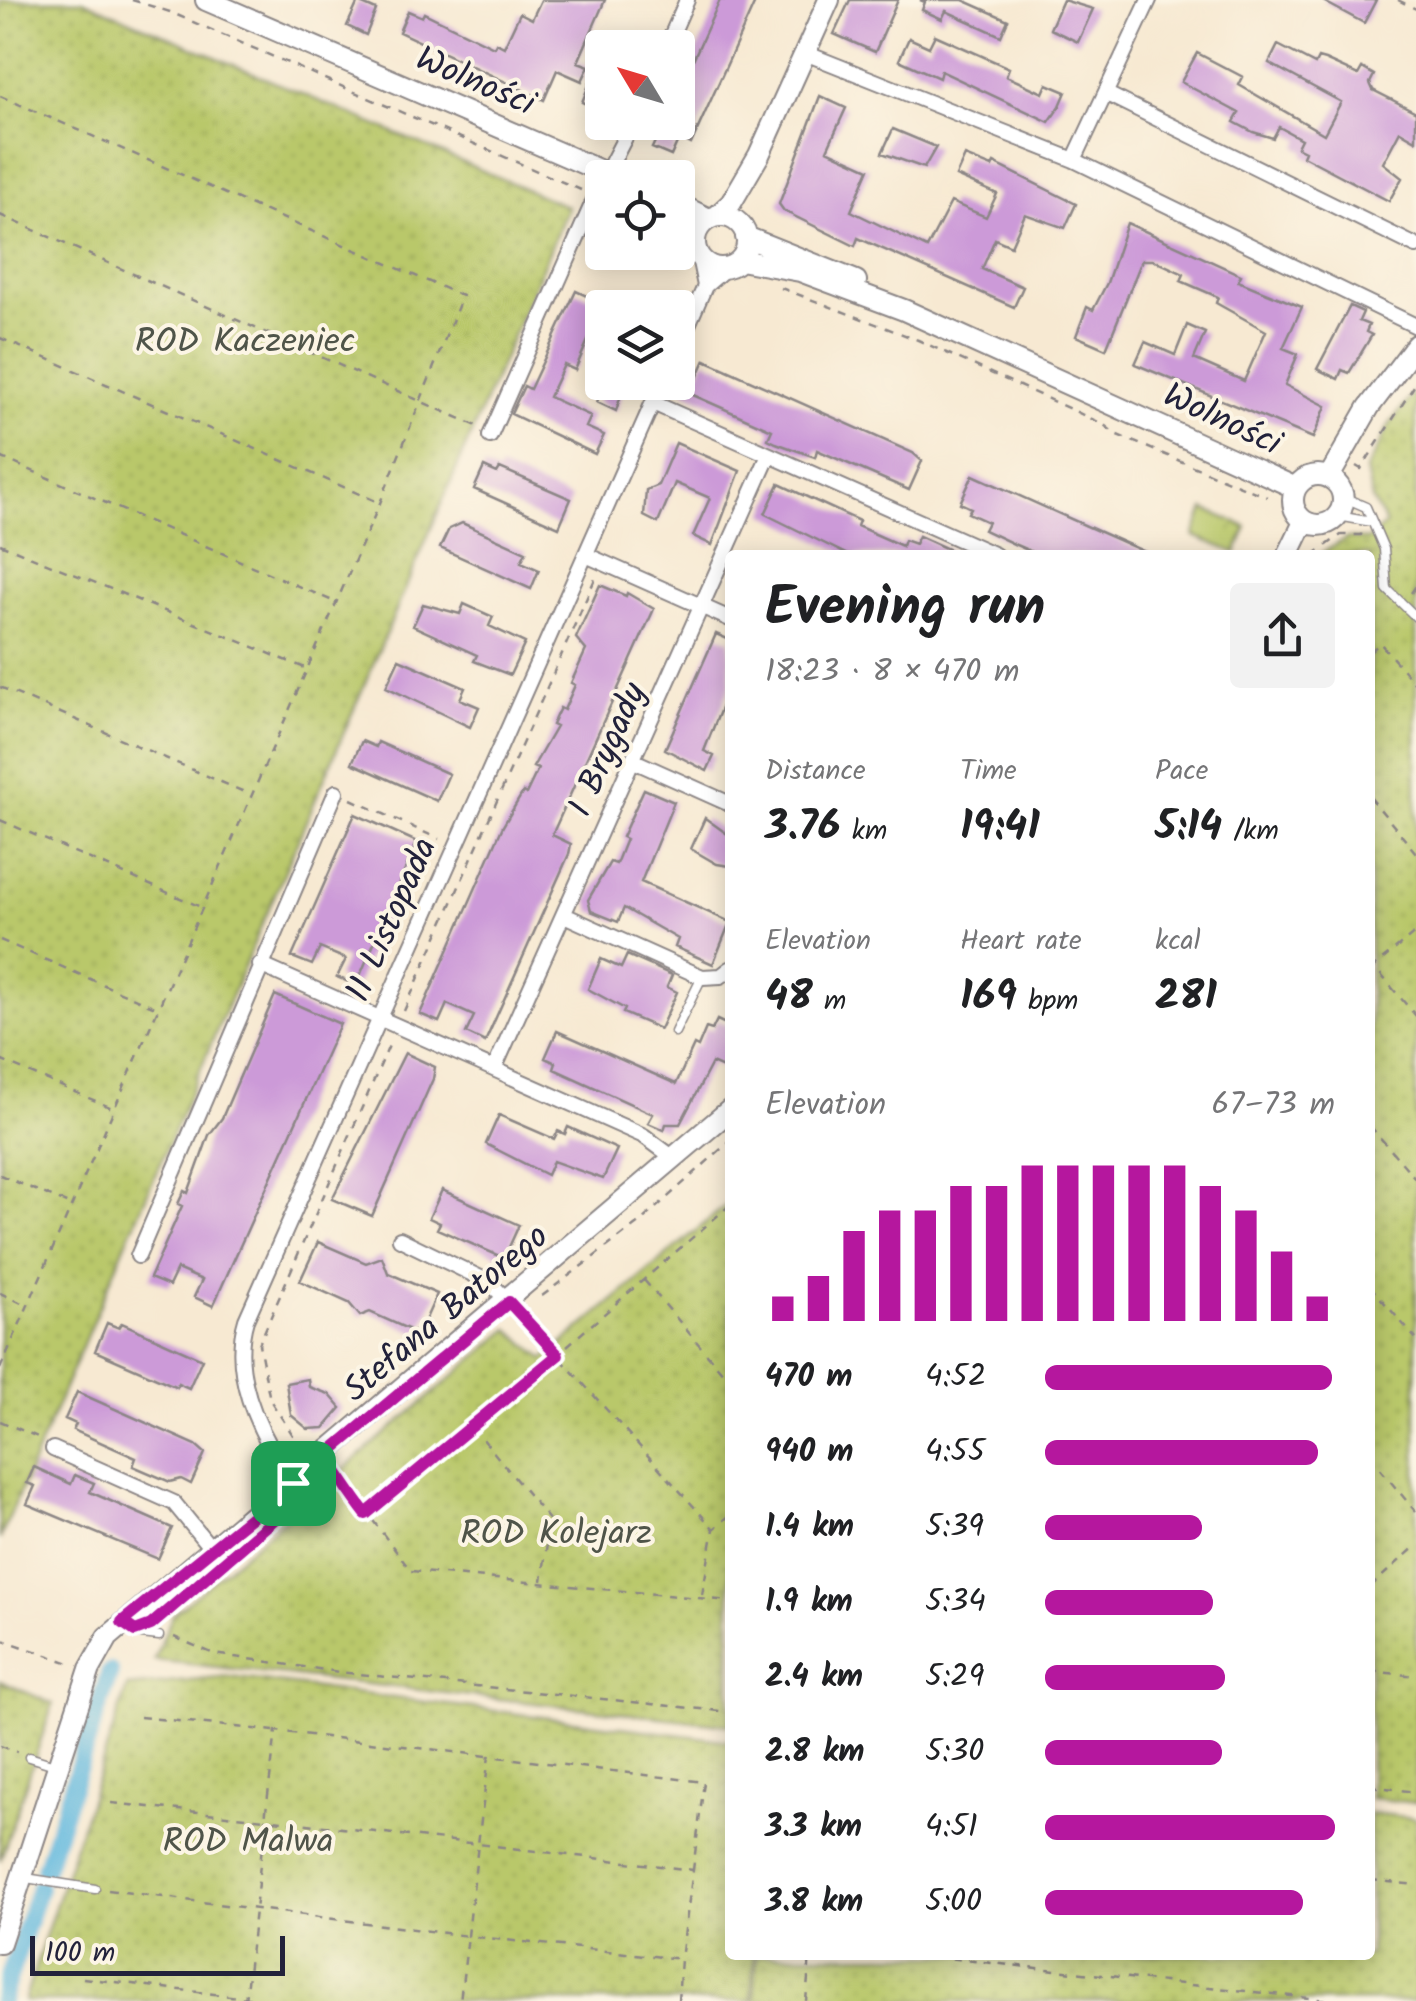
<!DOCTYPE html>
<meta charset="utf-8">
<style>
body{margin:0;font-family:Kalam,sans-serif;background:#f2f2f2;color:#202124;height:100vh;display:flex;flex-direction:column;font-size:38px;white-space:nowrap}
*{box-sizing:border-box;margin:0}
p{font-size:32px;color:#757577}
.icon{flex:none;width:55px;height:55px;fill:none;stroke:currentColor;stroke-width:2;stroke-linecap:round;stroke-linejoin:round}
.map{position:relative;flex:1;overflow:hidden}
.panel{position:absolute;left:725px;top:550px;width:650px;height:1410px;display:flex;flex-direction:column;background:#fff;border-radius:10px;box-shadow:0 5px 25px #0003}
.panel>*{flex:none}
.needle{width:65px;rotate:308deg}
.fabs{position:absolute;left:585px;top:30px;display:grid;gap:20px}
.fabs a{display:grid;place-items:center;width:110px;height:110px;border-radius:10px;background:#fff;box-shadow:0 5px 25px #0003;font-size:50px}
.scale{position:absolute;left:30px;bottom:25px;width:255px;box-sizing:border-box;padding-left:10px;border:5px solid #22223b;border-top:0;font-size:28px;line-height:35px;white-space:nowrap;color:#22223b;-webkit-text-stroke:8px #fcf5e5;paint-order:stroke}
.pin{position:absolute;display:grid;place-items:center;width:85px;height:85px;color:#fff;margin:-42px;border-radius:20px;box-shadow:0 5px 15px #0006}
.round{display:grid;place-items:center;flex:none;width:105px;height:105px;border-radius:10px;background:#f2f2f2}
.head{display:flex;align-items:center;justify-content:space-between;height:170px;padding:0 40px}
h1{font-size:55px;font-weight:800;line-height:75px}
.metrics{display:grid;grid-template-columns:repeat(3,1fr);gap:15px;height:170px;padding:10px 40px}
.metrics div{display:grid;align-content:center}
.metrics b{font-size:42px;font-weight:800}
.metrics small{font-size:28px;font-weight:400}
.metrics p{font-size:28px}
.chart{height:280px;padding:20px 40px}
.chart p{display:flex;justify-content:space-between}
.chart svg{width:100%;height:180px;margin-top:10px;stroke:#b5179e;stroke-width:6}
ul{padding:0 40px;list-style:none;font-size:32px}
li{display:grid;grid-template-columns:160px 120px 1fr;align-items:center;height:75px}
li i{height:25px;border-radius:12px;background:#b5179e}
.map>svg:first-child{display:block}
.park{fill:url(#park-crowns);stroke:#6e7552;stroke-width:2.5}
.garden{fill:url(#garden-dots);stroke:#6e7552;stroke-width:2.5}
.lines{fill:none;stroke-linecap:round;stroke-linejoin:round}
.canal{stroke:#61b8de;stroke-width:18}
.building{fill:#cc9ad8}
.lane-casing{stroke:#8c8686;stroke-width:11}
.street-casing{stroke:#8c8686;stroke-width:18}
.secondary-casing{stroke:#8c8686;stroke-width:24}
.path{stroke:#8c8686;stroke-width:2.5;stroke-dasharray:8 8;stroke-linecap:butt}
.lane{stroke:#fff;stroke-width:8}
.street{stroke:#fff;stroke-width:14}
.secondary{stroke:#fff;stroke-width:20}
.route-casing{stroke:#fff;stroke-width:20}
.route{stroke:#b5179e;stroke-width:12}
.labels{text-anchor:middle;stroke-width:8;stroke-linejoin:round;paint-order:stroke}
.street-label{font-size:35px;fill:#22223b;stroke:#fcf5e5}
.park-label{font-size:35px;fill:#4f5449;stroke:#fcf5e5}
</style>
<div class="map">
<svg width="1416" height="2001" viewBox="0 0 1416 2001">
<defs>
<pattern id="park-crowns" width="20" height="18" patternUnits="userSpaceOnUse" patternTransform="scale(2.5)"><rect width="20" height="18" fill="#b9c86a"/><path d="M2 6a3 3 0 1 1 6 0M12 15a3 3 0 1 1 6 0" fill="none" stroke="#9fac5d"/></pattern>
<pattern id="garden-dots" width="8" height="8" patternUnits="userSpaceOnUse" patternTransform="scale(2.5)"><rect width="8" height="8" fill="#b9c86a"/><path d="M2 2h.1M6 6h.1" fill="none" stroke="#9fac5d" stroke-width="1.8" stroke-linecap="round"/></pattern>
</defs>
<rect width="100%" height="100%" fill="#fcf5e5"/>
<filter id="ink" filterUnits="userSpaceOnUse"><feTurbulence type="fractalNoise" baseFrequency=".01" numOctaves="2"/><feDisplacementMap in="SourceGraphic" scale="20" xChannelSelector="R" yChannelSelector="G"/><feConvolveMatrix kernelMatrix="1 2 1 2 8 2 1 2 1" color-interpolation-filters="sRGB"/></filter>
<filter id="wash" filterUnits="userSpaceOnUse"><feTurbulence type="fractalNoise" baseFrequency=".0048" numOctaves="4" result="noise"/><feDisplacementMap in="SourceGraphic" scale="40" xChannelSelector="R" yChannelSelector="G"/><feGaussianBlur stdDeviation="2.25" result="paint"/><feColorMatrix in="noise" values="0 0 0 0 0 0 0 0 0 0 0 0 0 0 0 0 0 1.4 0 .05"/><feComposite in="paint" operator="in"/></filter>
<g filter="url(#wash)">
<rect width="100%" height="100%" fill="#f7e9d2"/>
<path class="park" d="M1204,509L1247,527L1236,553L1194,536Z"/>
<path class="garden" d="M0,0H82L568,207L0,1539Z
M1416,390V1803L1370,1798V555H1319L1347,538L1367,540L1386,524L1372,500L1366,470L1390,424Z
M730,1202V1725L154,1660L173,1614L509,1329L544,1359Z
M230,1677L730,1741V1955H754L751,2001H24L127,1687Z
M0,1681L53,1704L0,1861Z
M1370,1813L1416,1818V2001H754L757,1955H1370Z"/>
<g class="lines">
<path class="canal" d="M45,1869L110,1672
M1,2001L39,1888"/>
</g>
<g id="blocks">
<path class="building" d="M541,0H605L578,62L589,66L582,81L557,70L544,100L399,32L408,11L422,17L424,13L494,47L496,43L504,47L520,13L532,19Z
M720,0H756L691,144L679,138L671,156L652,148L664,122H678V93Z
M850,0H898L875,52L834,34Z
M920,0H963L1008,20L1001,36L946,11L942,19L922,10L925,2Z
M1063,0L1093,9L1078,42L1050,29Z
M1321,0H1376L1364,23Z
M358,2L376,10L366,35L347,26Z
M935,35L1009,68L1006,76L1043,93L1047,84L1066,92L1060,106L1049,122L941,71L939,78L899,60L909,38L929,47Z
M1278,45L1315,64L1318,58L1325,60L1358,75L1362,68L1374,75L1370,83L1373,90L1416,112V140L1400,131L1383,163L1402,178L1389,201L1303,156L1305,151L1297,147L1301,139L1279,127L1273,138L1253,132L1234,122L1239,113L1181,82L1197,53L1243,77L1239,85L1324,134L1341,102L1269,63Z
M592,78L602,80V122L587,115L591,106L582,102Z
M820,96L846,108L827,150L869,169L851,211L927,248L951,202L986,217L997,194L956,176L965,156L992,167L994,163L1076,204L1065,228L1025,214L1011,246L995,239L982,269L1023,287L1014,307L858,238L855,246L784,211L779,204Z
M893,129L936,147L924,168L882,153Z
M1127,223L1241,275L1238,281L1302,307L1283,348L1298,354L1285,385L1326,406L1313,438L1135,364L1145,342L1175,355L1187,325L1205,333L1194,359L1244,381L1266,331L1216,303L1218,297L1181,281L1184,274L1154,260H1142L1106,349L1076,336L1087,307L1093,310L1107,283Z
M576,291L604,304L575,370L564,365L549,397L591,416L586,427L604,435L595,454L511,414L524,386L530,389Z
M1350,306L1363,312L1359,321L1369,325L1366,332L1372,335L1349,373L1342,370L1338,379L1317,369Z
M705,360L913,453L922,461L909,490L817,450L815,457L776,443L768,439L772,430L684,391L691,375L697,378Z
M605,382H625L616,411L597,402Z
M676,443L740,471L712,545L693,536L710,498L675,483L658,523L644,516L646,490L658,485Z
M484,467L497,473L500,468L571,499L559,527L474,489Z
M973,475L1091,528L1152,555H1039L1016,545L984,530L988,522L968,513L971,508L960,503Z
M779,484L859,521L857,526L902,546L904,540L915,544L919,536L961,555H848L765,514Z
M462,523L526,552L521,562L539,570L531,589L440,548L449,529Z
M600,585L626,596L627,593L654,609L552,835L571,844L569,854L485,1042L466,1033L474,1016L447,1004L439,1022L420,1014L503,826L523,792L526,794L538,769L533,767L556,727L552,725L556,716L560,708L564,710L575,685L571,683L586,650L576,638Z
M423,604L460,614L464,604L493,617L489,626L525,643L510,675L474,661L477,655L413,626Z
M716,634L730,640V686L704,751L714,756L707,771L665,749Z
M399,659L465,688L460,699L479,707L470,727L386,687Z
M362,741L376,747L378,742L449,774L437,801L352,763Z
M644,789L674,802L641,882L730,922L713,964L675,947L678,939L624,908L618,922L591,911L588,900L610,862L616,864L626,839L622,837Z
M355,814L417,842L356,985L337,977L346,959L320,948L312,965L292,957Z
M705,818L730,836V866L717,864L691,849Z
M627,955L672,975L667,987L677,992L660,1029L623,1013L625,1009L588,989L601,959L621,968Z
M275,995L340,1024L213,1306L194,1297L202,1280L177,1269L169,1286L150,1278L182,1206L178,1204L184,1191L188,1193L209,1135L222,1118Z
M717,1020L730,1026V1071L712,1063L680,1124H666L664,1130L648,1123L653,1114L554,1069L556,1063L545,1058L557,1031L676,1084L694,1045L698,1047L706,1028L712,1030Z
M405,1053L435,1067L433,1079L372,1216L332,1199Z
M499,1115L554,1139L558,1131L565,1134L568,1127L617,1149L603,1179L553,1161L547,1175L486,1144Z
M442,1190L519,1225L504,1258L437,1229L440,1223L429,1218Z
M318,1242L366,1263L382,1257L388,1273L437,1294L419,1334L370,1312L360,1316L349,1303L300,1281Z
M107,1323L119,1328L122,1323L202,1359L189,1388L178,1383L177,1387L95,1351Z
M308,1379L309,1387L329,1394L341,1408L324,1428L308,1429L291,1415L286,1383Z
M77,1392L196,1445L205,1453L191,1484L181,1479L170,1482L133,1466L136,1458L73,1430L76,1424L65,1419Z
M34,1467L71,1484L75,1475L94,1483L90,1492L172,1528L158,1559L27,1504L35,1486L27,1483Z"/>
</g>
</g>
<g filter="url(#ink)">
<use href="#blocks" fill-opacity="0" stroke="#8c8686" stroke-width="2.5"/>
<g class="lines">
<g class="lane-casing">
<path id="lane" d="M1343,497L1366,507L1384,549L1387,589L1416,617
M1338,516L1372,522
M675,1032L702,977
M509,1302L554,1351
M126,1624L141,1634L159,1636
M29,1757L58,1766
M26,1878L95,1889"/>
</g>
<g class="street-casing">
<path id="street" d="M666,48L687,0
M805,53L1074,160L1416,326
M1107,94L1416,246
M1074,160L1149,0
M604,178L633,122
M699,257L705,286
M678,348L705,286L727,267
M653,403L995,555
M490,436L602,182
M586,555L730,619
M634,761L730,804
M564,915L702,977L721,976L730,969
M260,965L644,1136L675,1159
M495,1067L769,455
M400,1239L489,1282L509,1302
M138,1256L336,792
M53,1449L174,1503L210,1547
M293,1483C261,1437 229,1376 246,1320L662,382"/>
</g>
<g class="secondary-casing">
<path id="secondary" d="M206,0L610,175L632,178
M678,204L709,219
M717,216L731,203L759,155L829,0
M695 242a26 26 0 1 1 52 0a26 26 0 1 1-52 0Z
M746,237L856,281
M740,260L800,271L904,310L1296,488
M1293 500a25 25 0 1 1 50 0a25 25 0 1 1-50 0Z
M1329,477L1369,407L1416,345
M1288,555L1304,522
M0,1943L90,1669L108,1637L730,1110"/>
</g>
<path class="path" d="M132,0L170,12L581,190
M1398,0L1416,9
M0,96L462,296L380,503L0,1369
M0,215L479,427
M781,288L918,340L1103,424L1115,434L1267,497
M0,338L378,502
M678,380L684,364
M0,457L335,602
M1356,466L1361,469L1416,383
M0,544L305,668
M1313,555L1341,535H1361L1362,531
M1411,593L1416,586
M1370,652L1380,643L1416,685
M0,687L249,794
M1370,797L1416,853
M351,799L439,839
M0,820L201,907
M0,940L155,1007
M1370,962L1416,1016
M1370,970L1416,932
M404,1011L595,579
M0,1060L112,1108
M1370,1126L1416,1179
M0,1175L71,1205
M644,1280L730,1381
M1370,1286L1416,1339
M0,1293L26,1305
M542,1296L640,1222L730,1141
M567,1346L730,1205
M561,1359L714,1529
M0,1421L40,1438
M473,1427L550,1521L542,1581
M302,1449L270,1400L259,1344L391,1041
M1370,1457L1416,1512
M334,1469L411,1571L730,1601
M367,1513L550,1361
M1370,1587L1416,1546
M702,1595L714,1529L730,1515
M174,1637L214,1654L339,1672L730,1712
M0,1639L70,1663
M1370,1671L1416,1676
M140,1717L274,1731
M0,1746L17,1752
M1370,1786L1416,1792
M111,1803L265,1819L276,1731L488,1756
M1370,1880L1416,1885
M108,1890L468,1936L460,2001
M920,1955L1336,2001
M83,1978L271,2001
M245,2001L265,1819L478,1844L489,1756L704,1782L693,1870
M678,2001L681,1959L468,1936L478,1844L693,1870L681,1959
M806,2001L810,1955"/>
<use href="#lane" class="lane"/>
<use href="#street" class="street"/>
<use href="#secondary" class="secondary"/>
</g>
</g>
<g class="lines" filter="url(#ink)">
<g class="route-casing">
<path id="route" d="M293,1483L122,1622L135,1631L151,1625L334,1468L325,1456L509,1302L558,1355L366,1514C351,1495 339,1475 325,1456L293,1483"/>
</g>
<use href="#route" class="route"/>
</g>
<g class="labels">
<g class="street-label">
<text transform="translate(476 80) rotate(23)" y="12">Wolności</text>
<text transform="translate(1223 418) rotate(25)" y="12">Wolności</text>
<text transform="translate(606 749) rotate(-66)" y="12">I Brygady</text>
<text transform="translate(390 919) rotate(-66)" y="12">11 Listopada</text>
<text transform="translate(445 1312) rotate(-40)" y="12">Stefana Batorego</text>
</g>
<g class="park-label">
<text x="245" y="352">ROD Kaczeniec</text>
<text x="556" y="1544">ROD Kolejarz</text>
<text x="248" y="1852">ROD Malwa</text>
</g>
</g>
</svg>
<div class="fabs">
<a><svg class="needle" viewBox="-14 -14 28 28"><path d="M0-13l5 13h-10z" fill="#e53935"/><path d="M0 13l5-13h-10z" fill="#757577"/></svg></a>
<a><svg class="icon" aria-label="locate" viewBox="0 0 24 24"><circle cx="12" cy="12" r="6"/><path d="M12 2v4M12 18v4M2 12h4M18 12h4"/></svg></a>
<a><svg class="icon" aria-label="layers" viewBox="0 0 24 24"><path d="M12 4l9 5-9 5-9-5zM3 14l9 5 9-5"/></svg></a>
</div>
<div class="scale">100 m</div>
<div class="pin" style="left:293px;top:1483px;background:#1e9e55"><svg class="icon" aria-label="arrive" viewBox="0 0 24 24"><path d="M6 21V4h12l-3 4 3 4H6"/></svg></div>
<section class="panel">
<div class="head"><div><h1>Evening run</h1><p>18:23 · 8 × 470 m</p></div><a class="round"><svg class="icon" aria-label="share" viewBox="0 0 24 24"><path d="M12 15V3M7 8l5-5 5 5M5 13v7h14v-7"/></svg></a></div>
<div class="metrics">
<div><p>Distance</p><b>3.76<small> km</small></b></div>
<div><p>Time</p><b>19:41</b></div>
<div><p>Pace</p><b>5:14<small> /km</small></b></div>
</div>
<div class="metrics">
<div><p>Elevation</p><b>48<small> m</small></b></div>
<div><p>Heart rate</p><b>169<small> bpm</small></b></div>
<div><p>kcal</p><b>281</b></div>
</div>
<div class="chart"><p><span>Elevation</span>67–73 m</p>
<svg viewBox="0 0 160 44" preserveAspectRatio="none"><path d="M5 44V38M15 44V33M25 44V22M35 44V17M45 44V17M55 44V11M65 44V11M75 44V6M85 44V6M95 44V6M105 44V6M115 44V6M125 44V11M135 44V17M145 44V27M155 44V38"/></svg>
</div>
<ul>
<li><b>470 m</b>4:52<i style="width:99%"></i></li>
<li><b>940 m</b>4:55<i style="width:94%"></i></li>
<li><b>1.4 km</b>5:39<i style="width:54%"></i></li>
<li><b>1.9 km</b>5:34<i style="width:58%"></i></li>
<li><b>2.4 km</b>5:29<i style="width:62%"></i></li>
<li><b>2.8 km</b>5:30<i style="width:61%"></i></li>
<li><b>3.3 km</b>4:51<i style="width:100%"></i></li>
<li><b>3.8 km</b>5:00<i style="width:89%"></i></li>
</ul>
</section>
</div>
